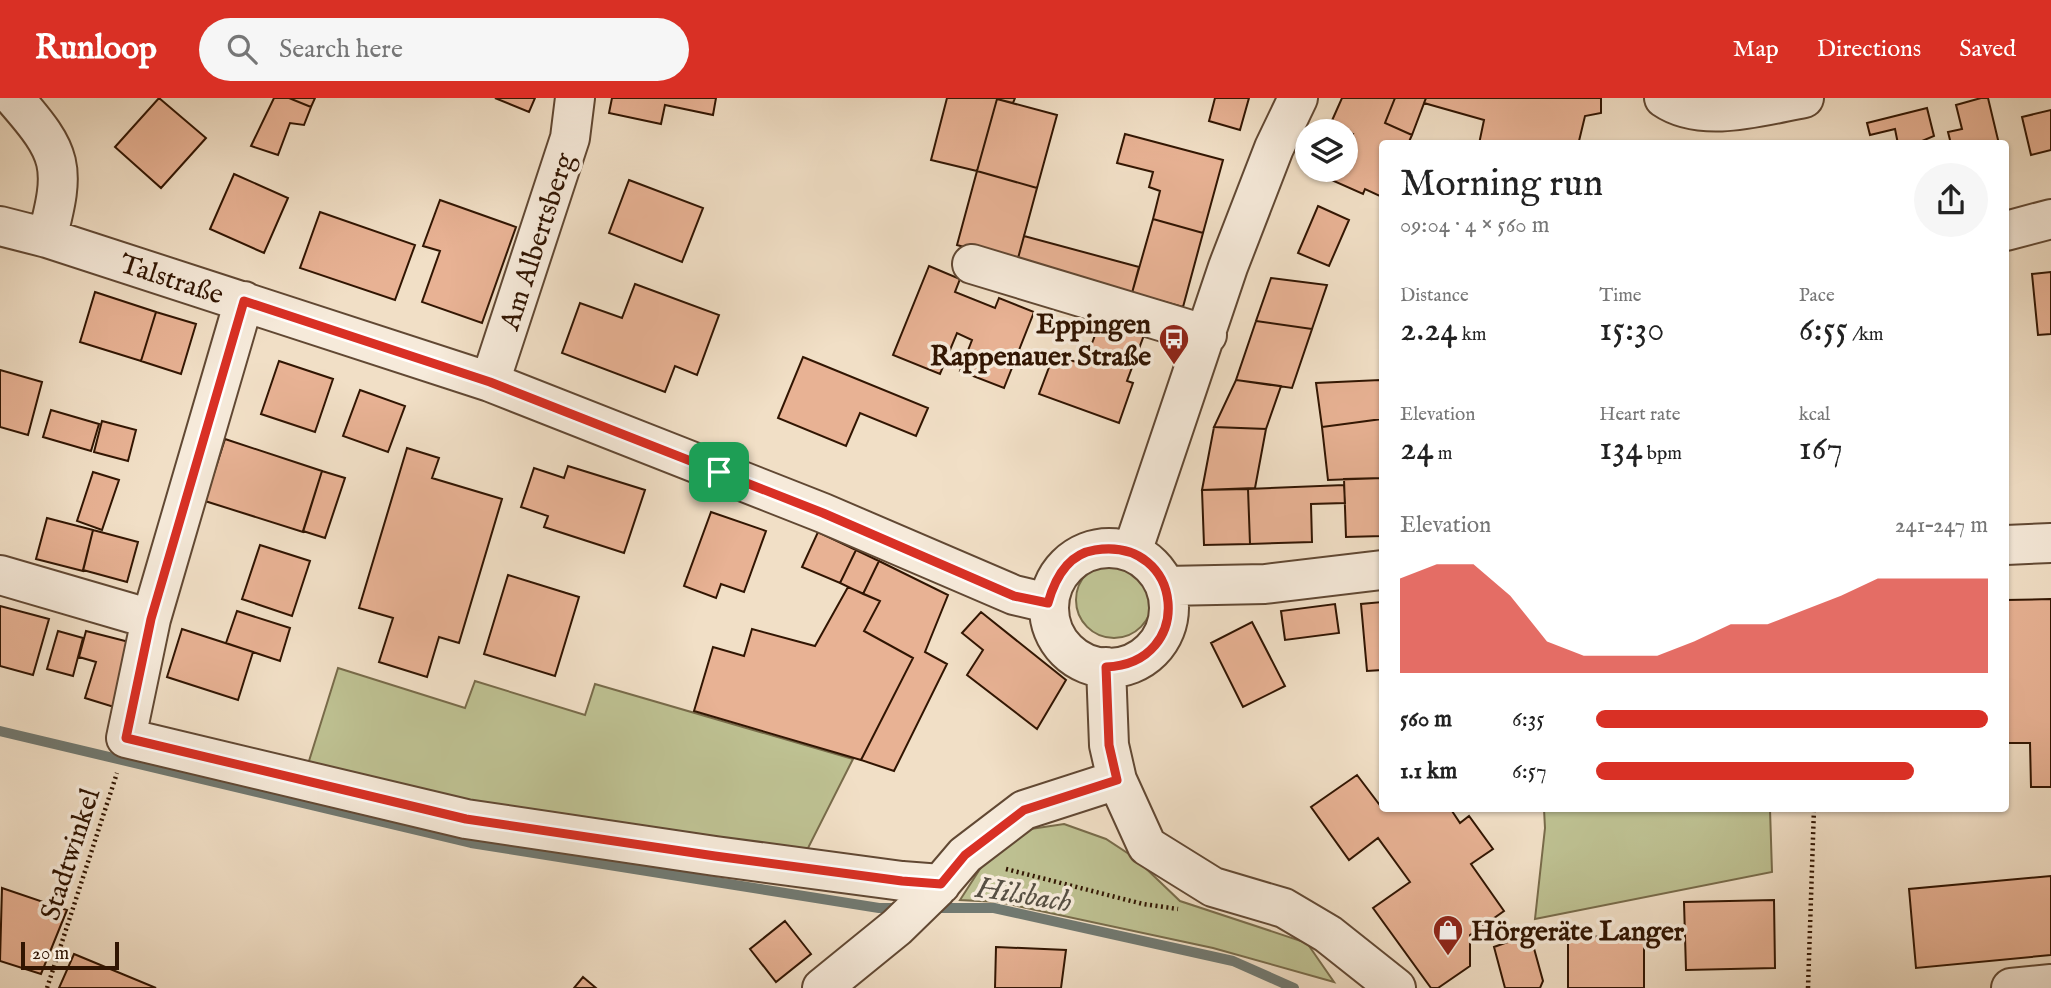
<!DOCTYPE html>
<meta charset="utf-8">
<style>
body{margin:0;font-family:"IM FELL English",serif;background:#f6f6f6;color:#222;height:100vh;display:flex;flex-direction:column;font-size:26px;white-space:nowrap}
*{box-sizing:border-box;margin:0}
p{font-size:23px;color:#767676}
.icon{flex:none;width:38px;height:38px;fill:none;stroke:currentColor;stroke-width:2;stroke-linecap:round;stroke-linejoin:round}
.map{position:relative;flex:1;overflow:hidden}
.sheet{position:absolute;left:1379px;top:42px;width:630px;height:672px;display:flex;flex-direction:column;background:#fff;border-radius:7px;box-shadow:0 2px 5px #0004}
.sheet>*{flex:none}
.fabs{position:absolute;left:1295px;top:21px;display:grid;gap:14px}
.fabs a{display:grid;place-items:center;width:63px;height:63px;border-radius:50%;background:#fff;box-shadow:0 2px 5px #0004;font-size:35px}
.scale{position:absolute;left:21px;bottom:18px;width:98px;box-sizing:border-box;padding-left:7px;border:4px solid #311502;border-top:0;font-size:19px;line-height:24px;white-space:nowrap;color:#311502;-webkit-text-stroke:5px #f6eada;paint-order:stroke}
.pin{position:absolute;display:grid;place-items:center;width:60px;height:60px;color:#fff;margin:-30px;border-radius:14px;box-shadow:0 4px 10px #0006}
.round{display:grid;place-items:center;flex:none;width:74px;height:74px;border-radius:37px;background:#f6f6f6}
.headline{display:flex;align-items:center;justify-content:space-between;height:119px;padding:0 21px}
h1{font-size:38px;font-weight:600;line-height:52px}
.metrics{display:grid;grid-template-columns:repeat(3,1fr);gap:10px;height:119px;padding:7px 21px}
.metrics div{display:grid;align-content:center}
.metrics b{font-size:35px;font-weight:600}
.metrics small{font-size:19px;font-weight:400}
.metrics p{font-size:19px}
.chart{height:196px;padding:14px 21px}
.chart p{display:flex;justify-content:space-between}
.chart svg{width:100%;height:126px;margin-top:7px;fill:#d93025;opacity:.7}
ul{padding:0 21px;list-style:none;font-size:23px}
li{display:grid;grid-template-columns:112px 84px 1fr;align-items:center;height:52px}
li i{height:18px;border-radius:9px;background:#d93025}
header{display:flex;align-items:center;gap:42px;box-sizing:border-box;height:98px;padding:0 35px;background:#d93025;color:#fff}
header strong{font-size:33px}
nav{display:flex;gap:38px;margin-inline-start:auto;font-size:24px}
.search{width:490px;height:63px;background:#f6f6f6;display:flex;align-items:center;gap:18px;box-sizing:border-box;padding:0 24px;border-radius:38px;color:#767676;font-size:26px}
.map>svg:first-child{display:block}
.green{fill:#bec192;stroke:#786b4a;stroke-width:2}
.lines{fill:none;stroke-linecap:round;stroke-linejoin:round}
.stream{stroke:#717971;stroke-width:10}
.building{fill:#e8b294;stroke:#311502;stroke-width:2}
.minor-casing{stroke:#614833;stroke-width:42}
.path{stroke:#311502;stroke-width:4.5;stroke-dasharray:2 3.5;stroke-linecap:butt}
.minor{stroke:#f6eada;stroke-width:38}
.route-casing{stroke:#fff;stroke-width:14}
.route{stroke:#d93025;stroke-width:9}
.labels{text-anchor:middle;stroke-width:7;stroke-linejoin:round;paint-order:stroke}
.street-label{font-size:28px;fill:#311502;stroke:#f6eada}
.poi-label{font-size:28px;font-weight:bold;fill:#311502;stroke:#f6eada;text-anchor:end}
.water-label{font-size:30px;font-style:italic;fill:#564f43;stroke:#f6eada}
</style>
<header>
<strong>Runloop</strong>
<div class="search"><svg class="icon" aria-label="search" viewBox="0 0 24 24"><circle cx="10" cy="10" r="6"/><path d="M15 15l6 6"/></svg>Search here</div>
<nav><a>Map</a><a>Directions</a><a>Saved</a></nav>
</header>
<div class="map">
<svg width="2051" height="890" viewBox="0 0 2051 890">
<rect width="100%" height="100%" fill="#f1dfc6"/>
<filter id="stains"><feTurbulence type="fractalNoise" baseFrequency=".00286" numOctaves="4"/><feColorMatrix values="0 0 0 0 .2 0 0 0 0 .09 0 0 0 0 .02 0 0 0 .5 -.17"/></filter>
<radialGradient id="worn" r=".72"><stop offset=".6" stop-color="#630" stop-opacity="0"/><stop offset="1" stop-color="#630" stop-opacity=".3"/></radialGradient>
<path class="green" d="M1076 502a38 38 0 1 1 76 0a38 38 0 1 1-76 0Z
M338,570L465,610L475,583L585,617L595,586L853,661L801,764L304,679Z
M1544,711H1770L1772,774L1535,821L1545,730Z
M1064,726L1106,741L1135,760L1180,803L1307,845L1334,884L1213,850L999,804L960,802L989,757L1024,732Z"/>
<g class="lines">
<path class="stream" d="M0,633L471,745L879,810H902
M931,810H994L1233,863L1294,890"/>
</g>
<path class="building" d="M159,0L206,40L161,90L115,49Z
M274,0H289L311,9L304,27L290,25L278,57L251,48Z
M289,0H315L311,9Z
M495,0H535L529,14Z
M612,0H716L713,17L665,7L661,26L609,15Z
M947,0H1015L1013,5L997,1L977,73L931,62Z
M1215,0H1249L1240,32L1209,23Z
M1342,0H1395L1385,25L1412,37L1408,46H1382V99L1365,91L1363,96L1327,80L1330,72H1346V52L1353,36L1330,27Z
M1395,0H1426L1412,37L1385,25Z
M1426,0H1601V15L1585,18L1579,43L1596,46H1479L1484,22L1424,5Z
M1981,0H1988L1999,46H1951L1948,34L1962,31L1956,7Z
M997,1L1057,17L1037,90L977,73Z
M1927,10L1934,38L1915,46H1898L1895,31L1870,37L1867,25Z
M2051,12V52L2031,57L2022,19Z
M1125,36L1223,62L1203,135L1153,121L1160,93L1149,89L1153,74L1117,65Z
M977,73L1037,90L1017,164L957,147Z
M234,76L288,100L264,155L210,131Z
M629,82L703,110L682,164L609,135Z
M440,102L516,129L482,225L422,204L440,153L423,148Z
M1318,108L1349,122L1329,168L1298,155Z
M320,114L415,147L395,202L300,170Z
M1153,121L1203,135L1183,209L1132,195Z
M1024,138L1139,169L1132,195L1017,164Z
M929,168L960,181L955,194L995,210L999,200L1034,214L1004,290L960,273L972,242L957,235L940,276L893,257Z
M2051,174V236L2038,237L2032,176Z
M1271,180L1327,187L1312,231L1256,223Z
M635,186L719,217L697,277L675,268L665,294L562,255L580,205L622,220Z
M95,194L156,214L141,263L80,244Z
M156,214L196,226L181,276L141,263Z
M1101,221L1144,237L1127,283L1133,285L1119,325L1039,296L1054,256L1084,267Z
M1256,223L1312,231L1292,290L1236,282Z
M803,259L928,310L916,338L860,315L846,348L778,320Z
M279,263L333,281L315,334L261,316Z
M0,272L42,284L28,337L0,329Z
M1236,282L1281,288L1266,331L1214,329Z
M1380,282L1382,321L1322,329L1316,285Z
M360,292L405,308L388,354L343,338Z
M51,312L99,326L91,353L43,339Z
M1382,321V380L1328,382L1322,329Z
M102,323L136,332L128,363L94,354Z
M2006,324L2008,376L2006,377Z
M1214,329L1266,331L1255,390L1202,392Z
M225,341L322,373L303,434L205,403Z
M407,350L439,360L432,380L502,401L459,545L439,539L427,579L379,564L393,520L359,510Z
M568,368L645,392L624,455L544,429L548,418L521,409L534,370L564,380Z
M322,373L345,380L325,440L303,433Z
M93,374L119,382L102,432L77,423Z
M1382,380V438L1346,439L1344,381Z
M1344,387L1345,405L1311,406L1312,444L1250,446L1248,391Z
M1248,391L1250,446L1204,447L1202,392Z
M711,414L766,433L744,494L721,486L716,500L684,488Z
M47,420L93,432L83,473L36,461Z
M93,432L138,444L127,484L83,472Z
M818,434L856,452L840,485L802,469Z
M260,447L310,463L292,518L242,501Z
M856,452L879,463L863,496L840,485Z
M879,463L948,497L925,554L947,566L894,673L861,662L913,560L864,533L880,503L863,496Z
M508,477L579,499L555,578L484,556Z
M848,489L880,503L864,533L913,560L861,662L694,613L713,549L744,558L752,531L815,548Z
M2051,501V689H2031L2030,645H2006V502Z
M1382,504V572L1367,573L1361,506Z
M1335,506L1339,535L1285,542L1281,513Z
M0,508L49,521L33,577L0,568Z
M237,513L290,530L280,563L226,545Z
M981,514L1066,582L1037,631L967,577L983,552L962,535Z
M1252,524L1285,588L1243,609L1211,545Z
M182,531L253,554L238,602L167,579Z
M58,533L83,540L73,578L47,571Z
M86,533L133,545L114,609L85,600L96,564L79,559Z
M1357,677L1382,710H1450L1460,725L1469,718L1493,751L1471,766L1504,813L1470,837V868L1438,890H1431L1373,810L1410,784L1378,740L1349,762L1311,709Z
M2051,778V857L1916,870L1909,791Z
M2,790L67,812L41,876L0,863Z
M1774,802L1775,870L1686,872L1684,804Z
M785,823L811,856L776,884L750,851Z
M1530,836L1543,883L1540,890H1505L1494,849Z
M1644,838V890H1568V839Z
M996,849L1066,852L1061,890H995Z
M74,856L156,890H59Z
M583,879L596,890H574Z"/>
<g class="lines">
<g class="minor-casing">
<path id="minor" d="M14,0C63,56 66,68 47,140
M1664,0C1702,26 1761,8 1804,0
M0,128L47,140L490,284L823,415L1014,497L1048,505
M2006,133L2051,121
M972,166L1207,237
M490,284L570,40L575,0
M2006,447L2051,445
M1049 510a60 60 0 1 1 120 0a60 60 0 1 1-120 0Z
M1132,454L1228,169L1274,50L1298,0
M0,477L151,521L244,203
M1166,488L1265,486L1382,472
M151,521L126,640L466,721L715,758L902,783L941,786
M1106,569L1109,647L1117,682L1147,748L1213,789L1284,810L1328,836L1396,890
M822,890L897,829L936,791L965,757L1024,712L1117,682
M2011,890L2051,886"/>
</g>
<path class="path" d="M1006,771L1143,806L1178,811
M47,890L117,675
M1808,890L1814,710"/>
<use href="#minor" class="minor"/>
</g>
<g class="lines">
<g class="route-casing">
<path id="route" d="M244,203L490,284L823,415L1014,498L1048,505C1055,480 1068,456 1095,452C1185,438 1196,566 1106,569L1109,647L1117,682L1024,712L965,757L941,786L902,783L715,758L466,721L126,640L151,521Z"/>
</g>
<use href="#route" class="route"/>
</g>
<defs>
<g id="bus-pin" transform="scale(1.575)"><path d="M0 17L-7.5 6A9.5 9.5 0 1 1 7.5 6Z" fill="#8f2418" stroke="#f6eada"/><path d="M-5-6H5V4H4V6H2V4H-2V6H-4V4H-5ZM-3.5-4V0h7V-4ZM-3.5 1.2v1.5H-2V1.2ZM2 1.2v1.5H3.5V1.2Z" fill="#fff"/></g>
<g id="shop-pin" transform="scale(1.575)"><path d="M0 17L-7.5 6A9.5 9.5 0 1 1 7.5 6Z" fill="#8f2418" stroke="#f6eada"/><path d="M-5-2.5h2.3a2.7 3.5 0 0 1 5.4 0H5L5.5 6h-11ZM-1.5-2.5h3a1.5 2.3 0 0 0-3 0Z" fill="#fff"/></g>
</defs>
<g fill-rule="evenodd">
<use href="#bus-pin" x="1174" y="241"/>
<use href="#shop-pin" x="1448" y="832"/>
</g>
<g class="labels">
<g class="street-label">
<text transform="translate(536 143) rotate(-72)" y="10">Am Albertsberg</text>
<text transform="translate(172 180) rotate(18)" y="10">Talstraße</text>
<text transform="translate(69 756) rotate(-72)" y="10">Stadtwinkel</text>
</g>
<g class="poi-label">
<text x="1151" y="235">Eppingen<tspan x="1151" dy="32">Rappenauer Straße</tspan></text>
<text x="1471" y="842" text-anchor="start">Hörgeräte Langer</text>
</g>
<g class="water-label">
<text transform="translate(1024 796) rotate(9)" y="10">Hilsbach</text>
</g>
</g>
<rect width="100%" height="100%" filter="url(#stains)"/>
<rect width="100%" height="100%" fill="url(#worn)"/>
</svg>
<div class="fabs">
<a><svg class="icon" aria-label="layers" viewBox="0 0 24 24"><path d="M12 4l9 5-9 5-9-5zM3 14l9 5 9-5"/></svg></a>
</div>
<div class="scale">20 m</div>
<div class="pin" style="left:719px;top:374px;background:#1e9e55"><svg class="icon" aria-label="arrive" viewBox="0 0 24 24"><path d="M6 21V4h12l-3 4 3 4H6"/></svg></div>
<section class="sheet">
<div class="headline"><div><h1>Morning run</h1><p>09:04 · 4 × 560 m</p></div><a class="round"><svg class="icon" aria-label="share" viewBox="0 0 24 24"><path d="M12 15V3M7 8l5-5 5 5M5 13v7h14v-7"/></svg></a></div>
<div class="metrics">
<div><p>Distance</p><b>2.24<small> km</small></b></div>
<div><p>Time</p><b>15:30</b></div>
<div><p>Pace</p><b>6:55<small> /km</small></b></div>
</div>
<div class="metrics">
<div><p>Elevation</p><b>24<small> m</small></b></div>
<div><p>Heart rate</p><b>134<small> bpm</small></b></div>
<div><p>kcal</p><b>167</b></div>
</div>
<div class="chart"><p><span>Elevation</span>241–247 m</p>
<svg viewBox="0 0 160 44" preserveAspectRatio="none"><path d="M0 44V11L10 6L20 6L30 17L40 33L50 38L60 38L70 38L80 33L90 27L100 27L110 22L120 17L130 11L140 11L150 11L160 11V44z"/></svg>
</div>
<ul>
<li><b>560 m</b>6:35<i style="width:100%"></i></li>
<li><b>1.1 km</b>6:57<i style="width:81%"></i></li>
</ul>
</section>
</div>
